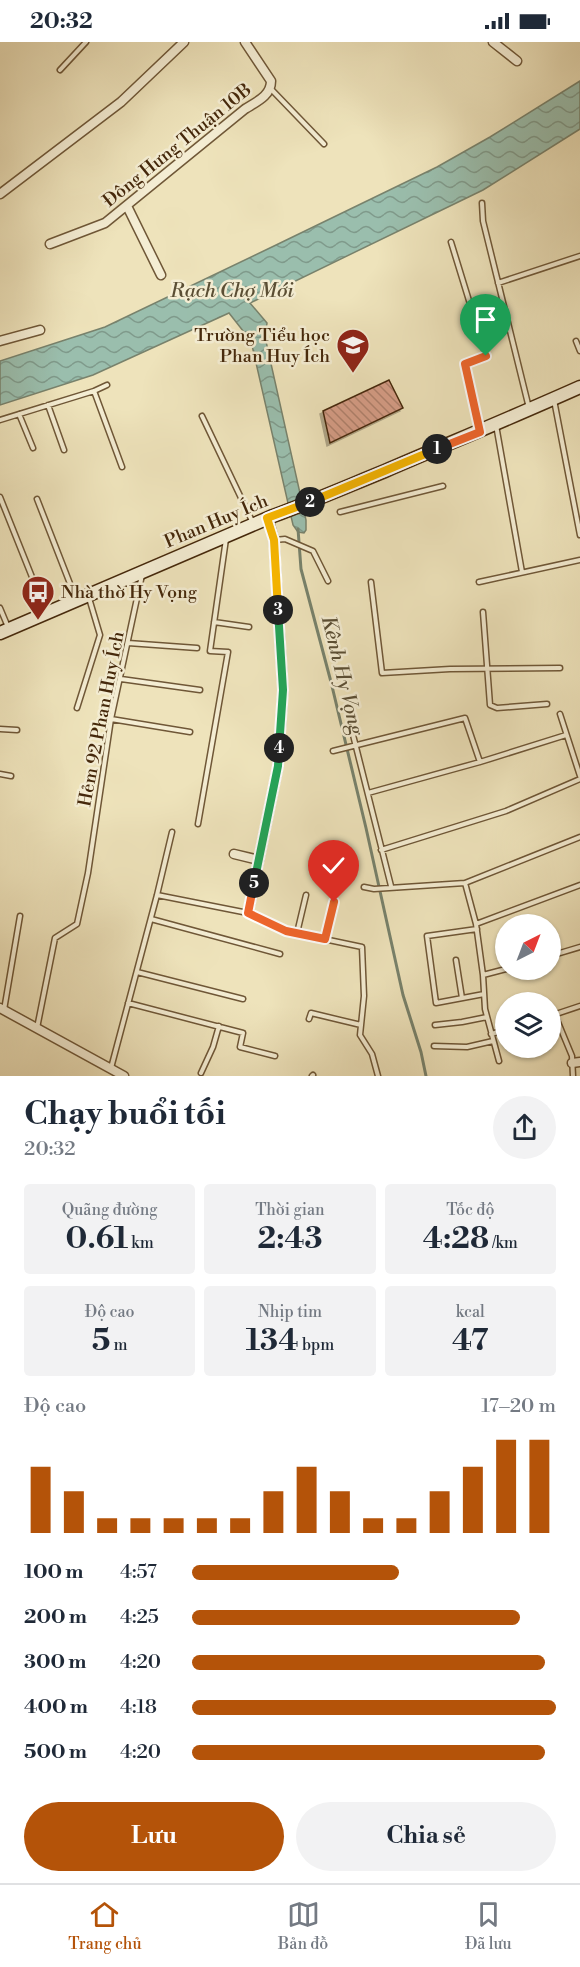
<!DOCTYPE html>
<html lang="vi">
<meta charset="utf-8">
<style>
body{margin:0;font-family:"Libre Bodoni",serif;background:#f2f2f3;color:#1f2937;height:100vh;display:flex;flex-direction:column;font-size:22px;white-space:nowrap}
*{box-sizing:border-box;margin:0}
p{font-size:20px;color:#747a83}
.icon{flex:none;width:33px;height:33px;fill:none;stroke:currentColor;stroke-width:2;stroke-linecap:round;stroke-linejoin:round}
.map{position:relative;height:1034px;overflow:hidden}
.details{display:flex;flex-direction:column;background:#fff;flex:1}
.details>*{flex:none}
.needle{width:39px;rotate:42deg}
.controls{position:absolute;left:495px;top:872px;display:grid;gap:12px}
.controls a{display:grid;place-items:center;width:66px;height:66px;border-radius:50%;background:#fff;box-shadow:0 2px 4px #0004;font-size:30px}
.pin{position:absolute;display:grid;place-items:center;width:51px;height:51px;color:#fff;margin:-62px -26px;border-radius:50% 50% 50% 0;rotate:-45deg;box-shadow:0 0 6px #0007}
.pin .icon{rotate:45deg}
.km{position:absolute;width:30px;height:30px;margin:-15px;border-radius:50%;background:#222;color:#fff;font-size:16px;line-height:30px;text-align:center}
.round{display:grid;place-items:center;flex:none;width:63px;height:63px;border-radius:32px;background:#f2f2f3}
.summary{display:flex;align-items:center;justify-content:space-between;height:102px;padding:0 24px}
h1{font-size:33px;font-weight:700;line-height:45px}
.figures{display:grid;grid-template-columns:repeat(3,1fr);gap:9px;height:102px;padding:6px 24px}
.figures div{display:grid;align-content:center;border-radius:6px;background:#f2f2f3;text-align:center}
.figures b{font-size:30px;font-weight:700}
.figures small{font-size:16px;font-weight:400}
.figures p{font-size:16px}
.chart{height:168px;padding:12px 24px}
.chart p{display:flex;justify-content:space-between}
.chart svg{width:100%;height:108px;margin-top:6px;stroke:#b45309;stroke-width:6}
.primary-button{display:flex;gap:12px;margin-top:auto;padding:12px 24px}
.primary-button a{flex:1;height:69px;border-radius:36px;background:#b45309;color:#fff;font-size:24px;font-weight:700;line-height:69px;text-align:center}
.primary-button a+a{background:#f2f2f3;color:#1f2937}
ul{padding:0 24px;list-style:none;font-size:20px}
li{display:grid;grid-template-columns:96px 72px 1fr;align-items:center;height:45px}
li i{height:15px;border-radius:8px;background:#b45309}
.status{display:flex;justify-content:space-between;align-items:center;height:42px;padding:0 30px;background:#fff;direction:ltr}
.status svg{height:16px;fill:currentColor}
.menu{display:flex;justify-content:space-around;align-items:center;height:84px;border-top:2px solid #e0e1e3;background:#fff;font-size:16px;color:#747a83}
.menu a{display:grid;justify-items:center;gap:3px}
.menu .on{color:#b45309}
.map>svg:first-child{display:block}
.water{fill:url(#water-waves);stroke:#78826c;stroke-width:1.5}
.lines{fill:none;stroke-linecap:round;stroke-linejoin:round}
.stream{stroke:#78826c;stroke-width:3}
.building{fill:url(#building-back-hatch);stroke:#45280b;stroke-width:1.5;filter:url(#shadow)}
.service-casing{stroke:#6f5737;stroke-width:7}
.minor-casing{stroke:#6f5737;stroke-width:11}
.secondary-casing{stroke:#45280b;stroke-width:15}
.service{stroke:#f4edd3;stroke-width:4}
.minor{stroke:#f4edd3;stroke-width:8}
.secondary{stroke:#f4edd3;stroke-width:12}
.split-1-casing{stroke:#fff;stroke-width:12}
.split-2-casing{stroke:#fff;stroke-width:12}
.split-3-casing{stroke:#fff;stroke-width:12}
.split-4-casing{stroke:#fff;stroke-width:12}
.split-5-casing{stroke:#fff;stroke-width:12}
.split-6-casing{stroke:#fff;stroke-width:12}
.split-1{stroke:#f0652b;stroke-width:8}
.split-2{stroke:#f5b400;stroke-width:8}
.split-3{stroke:#f5b400;stroke-width:8}
.split-4{stroke:#22a559;stroke-width:8}
.split-5{stroke:#22a559;stroke-width:8}
.split-6{stroke:#f0652b;stroke-width:8}
.labels{text-anchor:middle;stroke-width:5;stroke-linejoin:round;paint-order:stroke}
.street-label{font-size:18px;fill:#45280b;stroke:#f4edd3}
.poi-label{font-size:18px;fill:#45280b;stroke:#f4edd3;text-anchor:end}
.water-label{font-size:20px;font-style:italic;fill:#5a4e34;stroke:#f4edd3}
</style>
<div class="status"><b>20:32</b><svg viewBox="0 0 49 12"><path d="M0 12V9h3v3zM5 12V6h3v6zM10 12V3h3v9zM15 12V0h3v12zM26 1h20v11H26zM47 4h2v5h-2z"/></svg></div>
<div class="map">
<svg width="580" height="1034" viewBox="0 0 580 1034">
<defs>
<pattern id="water-waves" width="16" height="10" patternUnits="userSpaceOnUse" patternTransform="scale(1.5)"><rect width="16" height="10" fill="#9abead"/><path d="M0 5q4-4 8 0t8 0" fill="none" stroke="#7f9a8b"/></pattern>
<pattern id="building-back-hatch" width="6" height="6" patternUnits="userSpaceOnUse" patternTransform="scale(1.5)"><rect width="6" height="6" fill="#d79e88"/><path d="M-1 5l2 2M0 0l6 6M5-1l2 2" fill="none" stroke="#b0816d"/></pattern>
<filter id="shadow"><feDropShadow dx="-3" dy="3" stdDeviation="0" flood-color="#0004"/></filter>
</defs>
<rect width="100%" height="100%" fill="#eee3bb"/>
<filter id="stains"><feTurbulence type="fractalNoise" baseFrequency=".00333" numOctaves="4"/><feColorMatrix values="0 0 0 0 .2 0 0 0 0 .09 0 0 0 0 .02 0 0 0 .5 -.17"/></filter>
<radialGradient id="worn" r=".72"><stop offset=".6" stop-color="#630" stop-opacity="0"/><stop offset="1" stop-color="#630" stop-opacity=".3"/></radialGradient>
<path class="water" d="M580,39V87L483,148L250,261L267,281L265,295L306,478V488L304,491L298,490L293,483L251,299L229,271L93,333L0,363V319L105,285L274,204L437,125L490,95Z"/>
<g class="lines">
<path class="stream" d="M298,487L301,527L331,640L366,786L403,953L421,1010L426,1034"/>
</g>
<path class="building" d="M389,338L403,366L330,401L323,369Z"/>
<g class="lines">
<g class="service-casing">
<path id="service" d="M60,28L86,0
M271,47L324,102
M482,161L483,179L529,366
M451,200L486,314L465,322L479,386
M498,241L580,214
M576,299L580,309
M94,349L122,425
M554,358L580,493
M48,363L64,408
M19,372L33,406
M202,374L253,481
M0,378L94,349L107,343
M496,383L522,530
M0,455L46,570
M37,457L76,557
M340,470L443,444
M275,498L285,497L313,509L328,539
M371,540L382,631L450,627L560,626
M479,540L580,518
M0,566L8,585
M483,570L490,663L497,666L547,662
M214,580L249,585
M128,601L197,606
M121,637L200,648
M77,666L100,593L89,556
M560,672L580,734
M111,677L190,690
M351,685L391,844
M0,687L17,688
M333,709L465,676L480,720
M0,732L11,734
M368,751L480,720L566,693
M198,782L228,610L210,609L226,497
M381,808L506,769L580,737
M465,841L476,882L483,933L485,967L499,1019
M364,845L374,847L465,841L580,795
M157,853L248,871L286,889L362,905L364,954L360,993L372,1012L378,1034
M151,877L280,912
M476,882L580,843
M477,887L427,894L436,961L484,952
M297,891L306,853
M325,897L334,860
M550,914L580,905
M456,918L462,956
M137,930L243,957
M483,933L506,927
M128,961L243,991L240,1005L275,1014
M4,968L20,874
M555,973L572,1014L573,1034
M550,974L580,964
M309,977L311,971L361,983
M435,983L462,980L487,975
M37,986L55,896L77,882L88,831L111,677L142,533
M491,992L506,988
M434,1004L467,1005L493,999
M523,1005L524,1011
M111,1026L157,853L172,790
M201,1031L213,1005L219,984
M312,1034L313,1033"/>
</g>
<g class="minor-casing">
<path id="minor" d="M493,0L517,19
M0,152L121,60L184,0
M127,164L161,233
M50,202L105,181L245,67C256,60 271,54 271,39L245,0
M0,299L40,288
M234,812L259,818
M248,871L278,724L283,648L274,498L268,476
M0,966L124,1034
M572,1021L580,1020"/>
</g>
<g class="secondary-casing">
<path id="secondary" d="M0,591L273,474C311,460 348,444 385,429C450,401 515,374 580,345"/>
</g>
<use href="#service" class="service"/>
<use href="#minor" class="minor"/>
<use href="#secondary" class="secondary"/>
</g>
<g class="lines">
<g class="split-1-casing">
<path id="split-1" d="M437,407L480,390L465,322L486,314"/>
</g>
<g class="split-2-casing">
<path id="split-2" d="M310,460L437,407"/>
</g>
<g class="split-3-casing">
<path id="split-3" d="M278,568L274,498L267,476L310,460"/>
</g>
<g class="split-4-casing">
<path id="split-4" d="M278,568L283,648L279,706"/>
</g>
<g class="split-5-casing">
<path id="split-5" d="M254,841L278,724L279,706"/>
</g>
<g class="split-6-casing">
<path id="split-6" d="M254,841L248,871L286,889L325,897L334,860"/>
</g>
<use href="#split-1" class="split-1"/>
<use href="#split-2" class="split-2"/>
<use href="#split-3" class="split-3"/>
<use href="#split-4" class="split-4"/>
<use href="#split-5" class="split-5"/>
<use href="#split-6" class="split-6"/>
</g>
<defs>
<g id="school-pin" transform="scale(1.725)"><path d="M0 17L-7.5 6A9.5 9.5 0 1 1 7.5 6Z" fill="#8f2418" stroke="#f4edd3"/><path d="M0-5L7-2L0 1L-7-2ZM-4 1L0 2.5L4 1V4Q0 6-4 4Z" fill="#fff"/></g>
<g id="bus-pin" transform="scale(1.725)"><path d="M0 17L-7.5 6A9.5 9.5 0 1 1 7.5 6Z" fill="#8f2418" stroke="#f4edd3"/><path d="M-5-6H5V4H4V6H2V4H-2V6H-4V4H-5ZM-3.5-4V0h7V-4ZM-3.5 1.2v1.5H-2V1.2ZM2 1.2v1.5H3.5V1.2Z" fill="#fff"/></g>
</defs>
<g fill-rule="evenodd">
<use href="#school-pin" x="353" y="303"/>
<use href="#bus-pin" x="38" y="550"/>
</g>
<g class="labels">
<g class="street-label">
<text transform="translate(177 103) rotate(-39)" y="6">Đông Hưng Thuận 10B</text>
<text transform="translate(216 479) rotate(-23)" y="6">Phan Huy Ích</text>
<text transform="translate(101 677) rotate(-79)" y="6">Hẻm 92 Phan Huy Ích</text>
</g>
<g class="poi-label">
<text x="330" y="299">Trường Tiểu học<tspan x="330" dy="21">Phan Huy Ích</tspan></text>
<text x="61" y="556" text-anchor="start">Nhà thờ Hy Vọng</text>
</g>
<g class="water-label">
<text x="232" y="255">Rạch Chợ Mới</text>
<text transform="translate(343 633) rotate(76)" y="7">Kênh Hy Vọng</text>
</g>
</g>
<rect width="100%" height="100%" filter="url(#stains)"/>
<rect width="100%" height="100%" fill="url(#worn)"/>
</svg>
<div class="controls">
<a><svg class="needle" viewBox="-14 -14 28 28"><path d="M0-13l5 13h-10z" fill="#e53935"/><path d="M0 13l5-13h-10z" fill="#747a83"/></svg></a>
<a><svg class="icon" aria-label="layers" viewBox="0 0 24 24"><path d="M12 4l9 5-9 5-9-5zM3 14l9 5 9-5"/></svg></a>
</div>
<div class="pin" style="left:486px;top:314px;background:#1e9e55"><svg class="icon" aria-label="arrive" viewBox="0 0 24 24"><path d="M6 21V4h12l-3 4 3 4H6"/></svg></div>
<div class="pin" style="left:334px;top:860px;background:#d93025"><svg class="icon" aria-label="check" viewBox="0 0 24 24"><path d="M5 12l5 5 9-10"/></svg></div>
<b class="km" style="left:437px;top:407px">1</b>
<b class="km" style="left:310px;top:460px">2</b>
<b class="km" style="left:278px;top:568px">3</b>
<b class="km" style="left:279px;top:706px">4</b>
<b class="km" style="left:254px;top:841px">5</b>
</div>
<section class="details">
<div class="summary"><div><h1>Chạy buổi tối</h1><p>20:32</p></div><a class="round"><svg class="icon" aria-label="share" viewBox="0 0 24 24"><path d="M12 15V3M7 8l5-5 5 5M5 13v7h14v-7"/></svg></a></div>
<div class="figures">
<div><p>Quãng đường</p><b>0.61<small> km</small></b></div>
<div><p>Thời gian</p><b>2:43</b></div>
<div><p>Tốc độ</p><b>4:28<small> /km</small></b></div>
</div>
<div class="figures">
<div><p>Độ cao</p><b>5<small> m</small></b></div>
<div><p>Nhịp tim</p><b>134<small> bpm</small></b></div>
<div><p>kcal</p><b>47</b></div>
</div>
<div class="chart"><p><span>Độ cao</span>17–20 m</p>
<svg viewBox="0 0 160 44" preserveAspectRatio="none"><path d="M5 44V17M15 44V27M25 44V38M35 44V38M45 44V38M55 44V38M65 44V38M75 44V27M85 44V17M95 44V27M105 44V38M115 44V38M125 44V27M135 44V17M145 44V6M155 44V6"/></svg>
</div>
<ul>
<li><b>100 m</b>4:57<i style="width:57%"></i></li>
<li><b>200 m</b>4:25<i style="width:90%"></i></li>
<li><b>300 m</b>4:20<i style="width:97%"></i></li>
<li><b>400 m</b>4:18<i style="width:100%"></i></li>
<li><b>500 m</b>4:20<i style="width:97%"></i></li>
</ul>
<div class="primary-button"><a>Lưu</a><a>Chia sẻ</a></div>
</section>
<nav class="menu">
<a class="on"><svg class="icon" aria-label="home" viewBox="0 0 24 24"><path d="M3 11l9-7 9 7M6 9v11h12V9"/></svg>Trang chủ</a>
<a><svg class="icon" aria-label="map" viewBox="0 0 24 24"><path d="M3 6l6-2 6 2 6-2v14l-6 2-6-2-6 2zM9 4v14M15 6v14"/></svg>Bản đồ</a>
<a><svg class="icon" aria-label="saved" viewBox="0 0 24 24"><path d="M7 4h10v16l-5-4-5 4z"/></svg>Đã lưu</a>
</nav>
